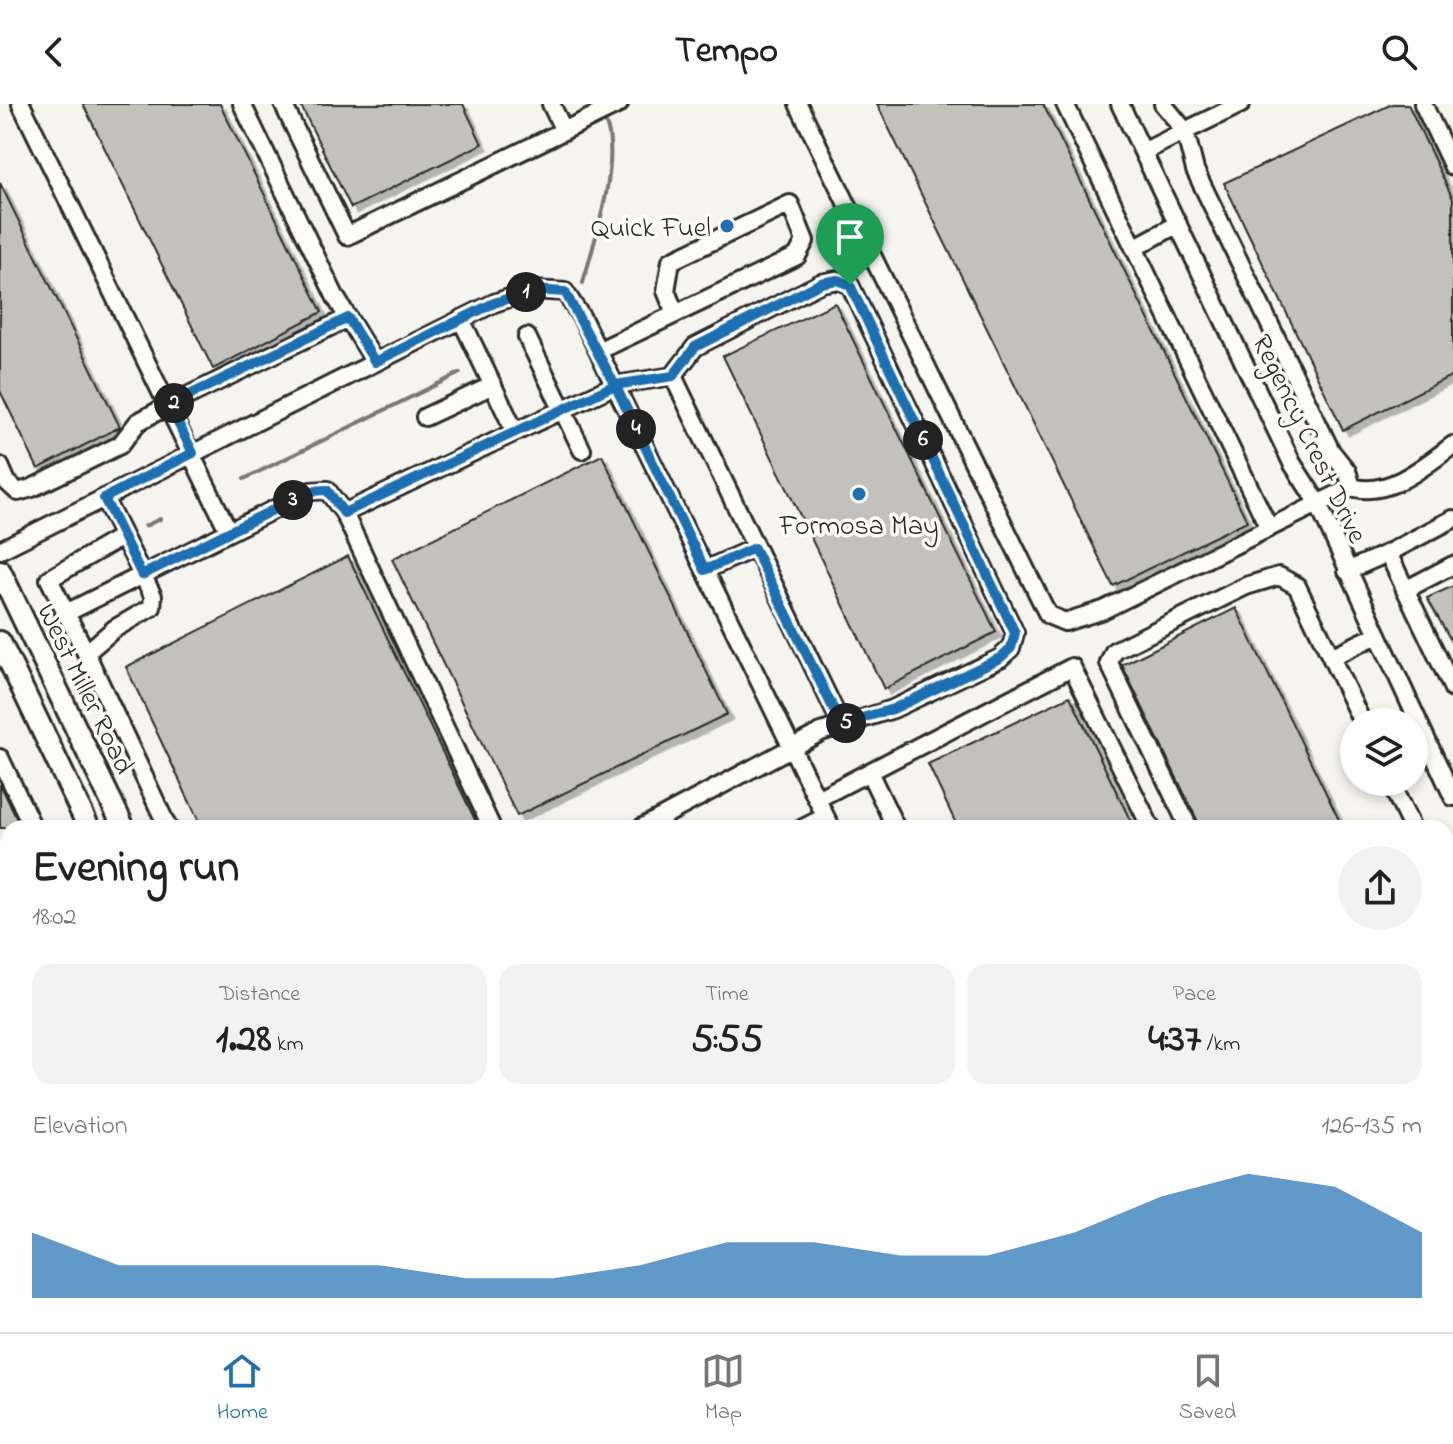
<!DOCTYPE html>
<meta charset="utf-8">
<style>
body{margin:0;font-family:"Indie Flower",sans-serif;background:#f2f2f2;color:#222;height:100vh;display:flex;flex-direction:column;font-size:30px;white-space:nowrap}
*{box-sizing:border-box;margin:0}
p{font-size:26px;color:#767676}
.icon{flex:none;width:44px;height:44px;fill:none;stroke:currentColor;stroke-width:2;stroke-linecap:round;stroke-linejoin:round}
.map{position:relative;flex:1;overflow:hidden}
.sheet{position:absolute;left:0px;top:716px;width:1454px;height:512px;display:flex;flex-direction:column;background:#fff;border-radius:24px 24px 0 0;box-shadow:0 4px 12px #0003}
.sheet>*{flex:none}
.tools{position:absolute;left:1340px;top:604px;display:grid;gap:16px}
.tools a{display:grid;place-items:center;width:88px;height:88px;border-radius:50%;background:#fff;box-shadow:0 4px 12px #0003;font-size:40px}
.pin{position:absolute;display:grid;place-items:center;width:68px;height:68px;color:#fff;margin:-82px -34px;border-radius:50% 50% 50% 0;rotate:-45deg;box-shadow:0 0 8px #0007}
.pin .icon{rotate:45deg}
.km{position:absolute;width:40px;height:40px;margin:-20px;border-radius:50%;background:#222;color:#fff;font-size:22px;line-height:40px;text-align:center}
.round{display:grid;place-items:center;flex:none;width:84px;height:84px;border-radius:42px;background:#f2f2f2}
.summary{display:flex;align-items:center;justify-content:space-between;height:136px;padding:0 32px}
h1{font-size:44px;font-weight:800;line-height:60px}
.figures{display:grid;grid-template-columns:repeat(3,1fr);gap:12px;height:136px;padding:8px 32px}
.figures div{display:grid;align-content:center;border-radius:20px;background:#f2f2f2;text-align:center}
.figures b{font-size:40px;font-weight:800}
.figures small{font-size:22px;font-weight:400}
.figures p{font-size:22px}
.chart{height:224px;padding:16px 32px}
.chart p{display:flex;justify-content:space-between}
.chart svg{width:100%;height:144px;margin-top:8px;fill:#1f6fb2;opacity:.7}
header{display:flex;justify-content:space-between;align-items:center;height:104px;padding:0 32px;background:#fff;font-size:36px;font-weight:800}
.dock{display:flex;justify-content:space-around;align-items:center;height:112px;border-top:2px solid #e0e0e0;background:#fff;font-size:22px;color:#767676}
.dock a{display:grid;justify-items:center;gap:4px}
.dock .on{color:#1f6fb2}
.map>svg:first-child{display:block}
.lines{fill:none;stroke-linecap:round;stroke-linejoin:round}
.stream{stroke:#797877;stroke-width:4}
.building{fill:#c2c1be;stroke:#2b2b2b;stroke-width:2;filter:url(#shadow)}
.minor-casing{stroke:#2b2b2b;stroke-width:22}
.major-casing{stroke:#2b2b2b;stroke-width:26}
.minor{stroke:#fdfcf7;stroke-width:16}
.major{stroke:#fdfcf7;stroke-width:20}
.route-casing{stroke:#fff;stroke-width:16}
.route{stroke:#1f6fb2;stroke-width:10}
.poi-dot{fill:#1f6fb2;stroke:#fdfcf7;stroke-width:3}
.labels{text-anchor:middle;stroke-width:7;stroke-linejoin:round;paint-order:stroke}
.poi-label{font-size:28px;fill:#2b2b2b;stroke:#fdfcf7;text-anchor:end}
.street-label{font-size:28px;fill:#2b2b2b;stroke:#fdfcf7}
</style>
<header><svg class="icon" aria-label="back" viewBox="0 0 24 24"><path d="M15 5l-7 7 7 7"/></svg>Tempo<svg class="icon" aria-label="search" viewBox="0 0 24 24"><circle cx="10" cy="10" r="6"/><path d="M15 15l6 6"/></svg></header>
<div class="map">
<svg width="1453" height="1228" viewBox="0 0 1453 1228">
<defs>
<filter id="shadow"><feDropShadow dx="5.5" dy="5.5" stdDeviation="0" flood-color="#0004"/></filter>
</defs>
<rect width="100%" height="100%" fill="#f5f4ef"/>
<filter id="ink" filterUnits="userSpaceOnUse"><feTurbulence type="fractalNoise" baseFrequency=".0125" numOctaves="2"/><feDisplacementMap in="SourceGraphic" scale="16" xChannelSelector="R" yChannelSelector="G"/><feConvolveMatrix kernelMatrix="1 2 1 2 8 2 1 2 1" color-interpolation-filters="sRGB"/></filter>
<g filter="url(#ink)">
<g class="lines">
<path class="stream" d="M583,179C594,138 621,59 606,19
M244,375L460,269
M145,422L160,415
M224,1228L241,1220"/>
</g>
<path class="building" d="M83,0H220L322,208L213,265Z
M300,0H463L482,40L351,104Z
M877,0H1043L1247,417L1113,482Z
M1392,0H1408L1453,95V271L1343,326L1224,79Z
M0,79L120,323L38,365L0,287Z
M835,199L996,528L884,585L723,252Z
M602,351L727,610L517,712L392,455Z
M348,452L479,724H202L126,563Z
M1453,482V540L1427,494Z
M1236,504L1343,724H1201L1122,561Z
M1070,592L1134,724H958L928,660Z
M0,680L6,692L21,724H0Z"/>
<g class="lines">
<g class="minor-casing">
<path id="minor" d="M21,0L229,428
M242,0L336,194L375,258
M283,0L347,132L619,0
M551,0L564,27
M798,0L1048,511L1065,518L1103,506L1352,383L1347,367L1331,347L1195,66L1185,27L1241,0
M1065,0L1268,422
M1120,0L1292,359L1317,398L1453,693
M1423,0L1453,63
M1143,48L1185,27L1163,0
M1134,144L1178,120
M461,215L515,328
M527,233L582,346
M598,247L797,152L805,137L790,100L671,157L666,187L675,209
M673,272L841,620
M425,313L493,281
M0,362L7,378L18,388L32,384L120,341L138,318L169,301L348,214
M1352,383C1388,394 1425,362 1453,341
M104,394L153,492L152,503L114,525L86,549L168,724
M344,409L615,281L673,272L695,243L821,179L837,176L850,181L1015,529L1011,544L1000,554L893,605L821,628L641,724
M0,446L494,199L534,186L565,188L582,214L831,724
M1388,449L1453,415
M705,466L754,444
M1347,467L1388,449L1453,585
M1405,486L1453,461
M64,510L311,387L327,386L344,409L492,724
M86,549L49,475L123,432
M1331,553L1377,531
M0,654L33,724
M869,668L896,724
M1390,678L1412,724
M817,695L1072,563L1151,724
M803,724L825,713
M1189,724L1109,559L1114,547L1246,482L1279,472L1297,482L1362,618
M1446,796L1453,811
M0,803L8,799
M0,846L8,842
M0,883L8,880
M1446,1067L1453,1063
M1446,1148L1453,1145
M411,1220L415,1228
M610,1220L614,1228
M1014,1220L1018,1228
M1073,1220L1076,1228
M1407,1220L1410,1228
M149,1228L165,1220
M1137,1228L1153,1220
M1267,1228L1283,1220"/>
</g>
<g class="major-casing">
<path id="major" d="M0,467L124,724
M0,538L89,724
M329,1220L333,1228
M364,1220L368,1228"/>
</g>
<use href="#minor" class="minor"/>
<use href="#major" class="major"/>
</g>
</g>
<g class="lines" filter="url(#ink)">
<g class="route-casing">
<path id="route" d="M850,181L837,176L821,179L695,243L673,272L615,281L565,188L534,186L494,199L375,258L348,214L169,301L193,349L104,394L142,471L311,387L327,386L344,409L615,281L705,466L754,444L841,620L893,605L1000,554L1011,544L1015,529L850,181"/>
</g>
<use href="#route" class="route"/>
</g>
<g class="poi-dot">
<circle cx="727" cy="122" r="8"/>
<circle cx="859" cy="390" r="8"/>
</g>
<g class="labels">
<g class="poi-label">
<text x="711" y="132">Quick Fuel</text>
<text x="859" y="430" text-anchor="middle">Formosa May</text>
</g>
<g class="street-label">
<text transform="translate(1311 334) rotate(64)" y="10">Regency Crest Drive</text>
<text transform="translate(87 584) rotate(64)" y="10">West Miller Road</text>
</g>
</g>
</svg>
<div class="tools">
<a><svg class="icon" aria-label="layers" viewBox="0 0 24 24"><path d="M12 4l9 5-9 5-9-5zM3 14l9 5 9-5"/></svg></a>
</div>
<div class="pin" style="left:850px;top:181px;background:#1e9e55"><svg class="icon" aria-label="arrive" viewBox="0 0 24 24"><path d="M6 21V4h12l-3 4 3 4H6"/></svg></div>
<b class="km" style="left:526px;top:188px">1</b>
<b class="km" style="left:174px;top:299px">2</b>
<b class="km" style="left:293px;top:396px">3</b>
<b class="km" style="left:636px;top:325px">4</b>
<b class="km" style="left:846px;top:619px">5</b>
<b class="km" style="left:923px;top:336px">6</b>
<section class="sheet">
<div class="summary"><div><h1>Evening run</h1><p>18:02</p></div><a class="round"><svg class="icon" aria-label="share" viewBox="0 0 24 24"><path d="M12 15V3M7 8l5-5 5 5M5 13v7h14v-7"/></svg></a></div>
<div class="figures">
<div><p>Distance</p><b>1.28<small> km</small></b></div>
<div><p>Time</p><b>5:55</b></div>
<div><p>Pace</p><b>4:37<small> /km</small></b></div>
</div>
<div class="chart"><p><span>Elevation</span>126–135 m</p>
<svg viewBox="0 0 160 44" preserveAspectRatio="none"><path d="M0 44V24L10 34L20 34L30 34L40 34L50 38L60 38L70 34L80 27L90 27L100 31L110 31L120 24L130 13L140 6L150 10L160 24V44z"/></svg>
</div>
</section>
</div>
<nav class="dock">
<a class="on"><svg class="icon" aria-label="home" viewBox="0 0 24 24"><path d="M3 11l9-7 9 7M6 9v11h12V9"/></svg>Home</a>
<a><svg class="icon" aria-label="map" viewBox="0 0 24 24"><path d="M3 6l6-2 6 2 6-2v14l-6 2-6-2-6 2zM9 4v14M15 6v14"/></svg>Map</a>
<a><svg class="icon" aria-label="saved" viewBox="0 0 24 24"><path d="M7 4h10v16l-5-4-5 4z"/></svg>Saved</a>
</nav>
